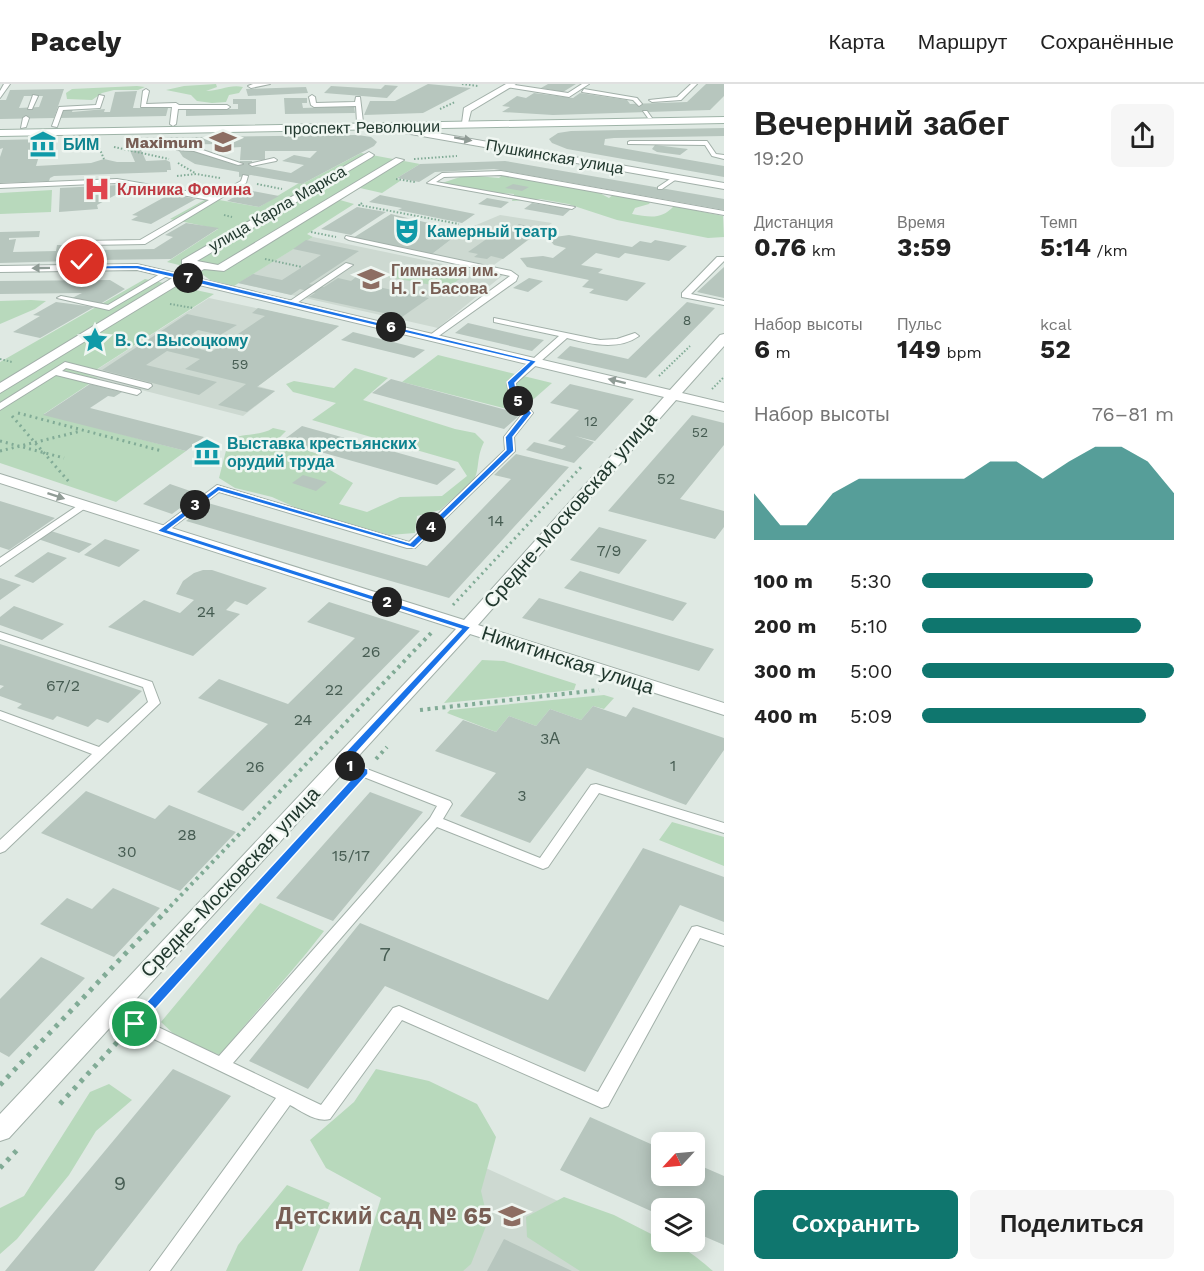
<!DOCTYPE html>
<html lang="ru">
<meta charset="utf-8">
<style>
body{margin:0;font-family:"Work Sans",sans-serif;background:#f6f6f6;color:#222;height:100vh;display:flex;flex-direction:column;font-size:22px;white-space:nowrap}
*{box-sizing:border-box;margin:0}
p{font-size:20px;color:#767676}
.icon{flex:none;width:33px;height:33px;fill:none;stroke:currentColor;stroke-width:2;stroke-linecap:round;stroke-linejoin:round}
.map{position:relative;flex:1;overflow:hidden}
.side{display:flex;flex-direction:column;background:#fff;width:480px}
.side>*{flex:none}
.needle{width:39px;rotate:244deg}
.tools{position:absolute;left:651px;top:1048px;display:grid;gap:12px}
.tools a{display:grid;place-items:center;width:54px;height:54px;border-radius:9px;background:#fff;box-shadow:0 3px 15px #0003;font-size:30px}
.pin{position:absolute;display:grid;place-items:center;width:51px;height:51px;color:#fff;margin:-26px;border:3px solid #fff;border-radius:50%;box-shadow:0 2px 6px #0007}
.km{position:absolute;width:30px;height:30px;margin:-15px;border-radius:50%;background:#222;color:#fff;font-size:16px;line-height:30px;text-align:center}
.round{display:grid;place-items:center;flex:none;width:63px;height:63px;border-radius:9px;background:#f6f6f6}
.head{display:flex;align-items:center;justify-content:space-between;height:102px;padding:0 30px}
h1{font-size:33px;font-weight:700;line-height:45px}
.stats{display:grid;grid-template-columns:repeat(3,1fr);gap:9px;height:102px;padding:6px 30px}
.stats div{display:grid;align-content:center}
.stats b{font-size:26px;font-weight:700}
.stats small{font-size:16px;font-weight:400}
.stats p{font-size:16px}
.chart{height:168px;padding:12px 30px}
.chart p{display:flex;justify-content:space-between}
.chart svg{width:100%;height:108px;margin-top:6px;fill:#0f766e;opacity:.7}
.button{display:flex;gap:12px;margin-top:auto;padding:12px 30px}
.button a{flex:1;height:69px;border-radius:9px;background:#0f766e;color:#fff;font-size:24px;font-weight:700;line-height:69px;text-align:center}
.button a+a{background:#f6f6f6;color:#222}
ul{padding:0 30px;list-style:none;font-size:20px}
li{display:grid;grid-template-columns:96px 72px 1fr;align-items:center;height:45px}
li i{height:15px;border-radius:8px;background:#0f766e}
header{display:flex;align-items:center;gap:36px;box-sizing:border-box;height:84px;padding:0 30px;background:#fff;border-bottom:2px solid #e0e0e0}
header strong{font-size:28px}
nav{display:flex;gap:33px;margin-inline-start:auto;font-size:21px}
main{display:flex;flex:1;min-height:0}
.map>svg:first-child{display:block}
.built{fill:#cdd9d1}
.green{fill:#b8d9bc}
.building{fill:#b7c6be;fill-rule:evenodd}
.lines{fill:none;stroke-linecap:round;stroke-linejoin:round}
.service-casing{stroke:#a2b0a9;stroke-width:2}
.pedestrian-casing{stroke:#a2b0a9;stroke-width:2}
.tertiary-casing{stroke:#a2b0a9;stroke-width:2}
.secondary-casing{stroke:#9fb4a8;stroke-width:2}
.path-far3{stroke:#81ab96;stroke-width:2;stroke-dasharray:1.5 2;stroke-linecap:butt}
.path-far2{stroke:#81ab96;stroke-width:3;stroke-dasharray:2 4;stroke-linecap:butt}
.path-far1{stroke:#81ab96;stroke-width:4;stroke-dasharray:3 4.5;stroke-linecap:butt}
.path{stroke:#81ab96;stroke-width:5;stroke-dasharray:4 6;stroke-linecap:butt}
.service{fill:#fff;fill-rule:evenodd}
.pedestrian{fill:#fff;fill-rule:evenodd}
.tertiary{fill:#fff;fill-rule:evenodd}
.secondary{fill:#fff;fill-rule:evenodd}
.oneway{fill:#909c96}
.route{fill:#1a73e8;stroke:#fff;stroke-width:1.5}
.labels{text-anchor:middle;stroke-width:5;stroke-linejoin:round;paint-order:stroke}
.far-number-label{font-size:14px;fill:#465c52}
.far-street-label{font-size:16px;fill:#21382e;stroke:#eff6f1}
.far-education-label{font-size:16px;font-weight:bold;fill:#785e54;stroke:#eff6f1;text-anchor:end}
.far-culture-label{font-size:16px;font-weight:bold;fill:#0d838f;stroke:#eff6f1;text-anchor:start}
.far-health-label{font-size:16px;font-weight:bold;fill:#be3a42;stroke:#eff6f1;text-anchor:start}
.number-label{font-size:16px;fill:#465c52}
.street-label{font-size:20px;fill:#21382e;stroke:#eff6f1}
.near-number-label{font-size:20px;fill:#465c52}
.near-education-label{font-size:24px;font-weight:bold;fill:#785e54;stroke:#eff6f1;text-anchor:end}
</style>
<header>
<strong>Pacely</strong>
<nav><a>Карта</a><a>Маршрут</a><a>Сохранённые</a></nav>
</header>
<main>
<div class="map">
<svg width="724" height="1187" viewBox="0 0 724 1187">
<rect width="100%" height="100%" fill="#dfe9e3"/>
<path class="built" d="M500,131L552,139L491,183L432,170L462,147Z
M313,153L472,186L503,191L438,244L238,199Z
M209,214L339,242L258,302L275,307L243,332L87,292Z
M468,1076L712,1187H402Z"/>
<path class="green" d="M216,0L217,3L206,7C219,7 230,0 243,3L239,9L229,11L226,18L212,19L197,17L191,11L166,6L184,2Z
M137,2L145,3L138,6H114L102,9L92,16L67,15L66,9L72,5Z
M361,69L420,80L397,94L400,97L382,109L360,104L340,116L354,120L307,150L313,153L234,202L210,196L195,185L167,178L218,145L170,135L208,114L259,123L299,99L302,100Z
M504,90L592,105L609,114L614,110L652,115L649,120L635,124L632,130C650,133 661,136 674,122L723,132L724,153L708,154L617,136L568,120L540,115L512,117L514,110L472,107L442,99L466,91L499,94Z
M52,106L51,128L0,130V109Z
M404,181L463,192L448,204L388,193Z
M145,195L214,210L88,291L98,294L44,330L186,367L116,418L0,379V278Z
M31,216L46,217L35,225L0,240V217Z
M438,271L552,299L519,328L402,298Z
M355,284L388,294L363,316L455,345L475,349L484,358C476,374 480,384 474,396L440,426L417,432L415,449L389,451L301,426L272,413L235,404L219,394L229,355C245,349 261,352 273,344L286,347L274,359L295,362L332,375L328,385L353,399L339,420L367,428L400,413L442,412L467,392L458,378L312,336L336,319L293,308L286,300L294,297L334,304Z
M482,576L504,577L576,600L574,606L444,619Z
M604,611L614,614L604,625L593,622L581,636L550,625L536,642L509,632L496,648L447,629L450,626Z
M672,738L724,753V782L659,756Z
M260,819L324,847C291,890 254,929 220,971L180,956L161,938Z
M376,985L429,997L477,1020L496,1053L481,1107L488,1137L471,1180L463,1187H359L381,1114L326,1084L310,1056L354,1018Z
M109,1000L132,1016L96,1047L69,1091L17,1155L0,1170V1124L24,1112L90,1008Z
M287,1101L330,1119L302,1187H226L238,1161Z
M564,1113L614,1131L661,1155L662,1158C680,1158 699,1175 713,1187H580L527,1153L526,1133Z"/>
<path class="building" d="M428,0L471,4L423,29L364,31L370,17H395Z
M548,0H576L563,8L541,4Z
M706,0H724V12L710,26L553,31L502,28L510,23L502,22L517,12L526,14L534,9L573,14L580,9L627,16L630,20L687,18Z
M385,1L398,2L387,14L324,9L331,2L381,5Z
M306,3L308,9L248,12L246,5Z
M64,5L54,34L0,35V16H6L10,6ZM24,12H43L39,23L19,24Z
M137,7L133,24H168L166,32L59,34L62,25H73L72,28L105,25L104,28H110L115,8Z
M284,14H307V19H302L303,24L354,22L355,29L285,30Z
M233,15H256V30L186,32V25H238V20H233Z
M724,44V52L614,54L605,55L604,61L724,82V93L567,65L552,59L549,55L558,49L571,47Z
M358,51L371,53L377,58L374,62L302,100L251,91L239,93V88L195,80L183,73L179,67H194L239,82L240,77H252V82L291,89L304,81L282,77L294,71L310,74L317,67H265V76H240L241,63L225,64V60L128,61L124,54Z
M47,55L46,62H42L36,82L91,79L104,75L117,78H135L128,62L139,61L146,77L166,76L170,78L171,86H167V88L54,92L50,94L49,97L0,99V73L3,64L0,65V56Z
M655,61L688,65L680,71L657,68L652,65Z
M505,77L724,115V126L494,85L435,88L419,98L397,94L420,80Z
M513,100L529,103L522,107L505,104Z
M118,101L142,105L134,110L121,108L97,121L98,125L59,128L60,104Z
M247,106L279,112L259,123L227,117Z
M170,110L196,115L151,140L131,136L138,132L132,131Z
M380,111L475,130L462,139L398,126L402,124L369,118Z
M487,114L509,118L501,124L478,120Z
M532,119L571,125L563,132L524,125Z
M357,123L386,128L351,151L321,145Z
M391,130L462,147L432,170L353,154Z
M186,139L219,144L171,175L95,176L98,166L154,165L173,153L165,151Z
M519,140L532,143L527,146L538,148L503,175L491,172L487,175L474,173L478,170L468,168L505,142L514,144Z
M40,147L39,153L9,154V156L16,155L13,168L56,167L57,161H74L71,177L0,179V148Z
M569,151L632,163L640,157L651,159L655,156L687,162L669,177L625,169L619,174L596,169L581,181L603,185L598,189L646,199L627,217L589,209L594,205L582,203L589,196L527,183L520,174L543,172L553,174L566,164L554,161L548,154Z
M306,156L359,167L309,200L324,203L338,194L351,197L356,193L380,198L374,202L429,214L402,233L309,213L315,209L300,205L291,211L238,199L253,190L282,196L321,171L293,165Z
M724,183V214L697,208Z
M529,194L543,197L528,208L513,204Z
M110,196L125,205L100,220L72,214L82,209L0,210V197Z
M56,218L94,223L40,254L13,248L40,232L33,231Z
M687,218L715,224L646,294L557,274L570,262L628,275Z
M258,224L339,242L257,303L275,307L247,328L218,321L246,300L185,285L200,275L167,267L146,281L217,298L199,311L102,286L187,230L237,241L220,251L198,246L178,259L211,268L265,232L252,229Z
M468,239L524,252L544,256L532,267L455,249Z
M353,248L425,266L414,274L341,256Z
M391,295L521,330L504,345L372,309Z
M90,300L122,308L114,313L108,312L90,324L204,353L186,367L43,331Z
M570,300L634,315L595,357L575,352L594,358L574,379L526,366L534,358L562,365L566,362L548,357L579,326L550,319Z
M692,331L724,339V361L680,415L724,427V443L715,455L608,427Z
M302,342L456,385L437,401L282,357Z
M516,370L569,383L449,514L186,437L208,419L427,482L511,395L494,391Z
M303,391L327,398L316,407L292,399Z
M170,400L199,410L172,430L143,420Z
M0,417L55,434L9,466L0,463Z
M599,443L647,456L619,490L570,476Z
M51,447L92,460L79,469L38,455Z
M105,455L140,466L119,483L84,471Z
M48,468L67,474L33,499L14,492Z
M203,486H212L267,504L247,521L235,517L226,526L240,530L193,572L108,543L144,516L180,529L194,516L176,510L183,497L194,489Z
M580,487L687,519L673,537L564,504Z
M0,494L21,501L0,516Z
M539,514L714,565L699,587L522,534Z
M329,518L420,547L243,727L197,708L268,640L198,614L219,595L288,620L355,554L307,538Z
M14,522L64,540L42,556L0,541V533Z
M0,560L28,569L142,607L108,639L97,635L88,643L57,632L53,636L17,624L22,620L0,612V605L4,602L0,601Z
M593,622L626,633L633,623L724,654V666L686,721L587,684L530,759L460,732L496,689L435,667L463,636L496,648L509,632L536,642L550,625L581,636Z
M86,707L155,735L169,721L236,748L180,807L41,749Z
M370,708L423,728L333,837L276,814Z
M643,764L724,793V838L680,821L585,988L385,902L308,1005L249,977L360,839L548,916Z
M113,804L160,824L114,873L40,840L67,814L92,825Z
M41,873L85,894L9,973L0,968V915Z
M173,985L231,1012L94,1187H5Z
M590,1033L662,1065V1092H694V1079L724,1092V1161L694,1148V1125H662V1132L560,1086Z
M504,1155L572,1187H487Z"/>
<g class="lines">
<g class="service-casing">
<path id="service" d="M4,0H10L0,14V7Z
M253,0H270L251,4L248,2Z
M508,0L568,9L582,0H589L569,13L506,3Z
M691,0H697L681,16L652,18L649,16L677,13Z
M146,5L149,7L146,20L176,19L179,21H227L230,23L227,25H178L176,40L173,42L170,40L172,23H141L143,7Z
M584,5L637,14L642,20L639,22L633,16L582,8Z
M33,11L38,12L32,25H28Z
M99,11L104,12L100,24L63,26L57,43L52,42L59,23L96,21Z
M312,11L315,13L316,19L355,18L356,13H360L363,38L360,40L357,38L356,22L314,23L311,21L309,13Z
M643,27H647L652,34H648Z
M26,32L29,34L26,43L21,44L23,34Z
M630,57H707L716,70L724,71V75L712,72L705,61L628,60V58Z
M179,63L197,64L243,80L238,81L194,67L177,66L176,65Z
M274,74L277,76L276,77L252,82L249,80Z
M501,87L724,127V131L501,91L444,93L436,98L575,123L572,125L427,99L442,89Z
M243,91L248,92L246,99L145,160L88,161L85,184L81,186L77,184L82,157L140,156L209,116L117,99L0,104V100L117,95L214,112L241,97Z
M673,93L678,94L662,105H658V103Z
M346,152L511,187L518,192L516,197L433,256L430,255V251L510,192L349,156L345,154Z
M717,173H724V177L691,210L724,217V221L682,213V209Z
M346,179L353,181L294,221L287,219Z
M165,187L172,189L109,226L57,214L61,212L108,221Z
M494,234L600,256L617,255L635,249L639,252C618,267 590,260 567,254L516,299L517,311L533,329L514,353L515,367L415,464H407L219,408L165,449H157L156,447L217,401L409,458L505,366L504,353L523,329L509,311L507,298L559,252L494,238Z
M65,278L151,300L152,302L148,305L66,284L62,287L140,306L141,308L137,311L56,291L0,326V319Z
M83,418L87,419V423L0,482V474Z
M0,548L152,598L160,619L5,767L0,769V756L92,670L0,635V627L99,663L148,618L143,603L0,555Z
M341,675L450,717L452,720L443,735L540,774L591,701L596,700L724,739V749L599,709L548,783L543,785L437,743L233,979L321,1021L393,924L399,922L598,1008L692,843L697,842L724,851V862L700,854L608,1022L602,1024L402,936L330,1035C317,1039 301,1027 290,1021L170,1187H150L276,1014L104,931L102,927L104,923L110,921L116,923L219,972L430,734L437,722L336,682L335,679Z"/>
</g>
<g class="pedestrian-casing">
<path id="pedestrian" d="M369,68L374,71L372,73L197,177L218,181L396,74L404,76L224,187L204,185L0,309V299L192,182L182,180V176Z"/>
</g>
<g class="tertiary-casing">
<path id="tertiary" d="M506,0H516L471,27L468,39H462L464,24Z
M385,40L724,99V105L382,45L380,43Z
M137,180L670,306L720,251L724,250V262L682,309L724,319V327L676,316L478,541L724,619V631L470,550L9,1054L0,1057V1030L456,545L0,399V390L464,536L664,313L137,186L0,188V182Z"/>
</g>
<g class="secondary-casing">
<path id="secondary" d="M724,33V39L0,52V46Z"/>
</g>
<path class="path-far3" d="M462,0L478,2
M440,25L455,18
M98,61L104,75
M114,63L169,75
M414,75L457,72
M178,79L195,89
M177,92L196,90L220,94
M396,95L415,98
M257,100L282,105
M362,119L359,121L459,140
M224,131L232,133
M311,148L336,153
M265,175L302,183
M170,220L193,224
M0,275L12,278
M659,292L690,262
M712,305L724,293"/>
<path class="path-far2" d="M18,329L162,367
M12,332L70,399
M0,357L64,374
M0,367L81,347
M453,521L583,381"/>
<path class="path-far1" d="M420,626L599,606
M376,675L387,663
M165,828L432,548
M236,828L352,701"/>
<path class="path" d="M147,926L238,826
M0,1001L167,826
M60,1020L122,953
M0,1084L20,1063"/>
<use href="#service" class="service"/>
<use href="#pedestrian" class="pedestrian"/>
<use href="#tertiary" class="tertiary"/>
<use href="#secondary" class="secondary"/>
</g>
<defs><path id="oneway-solid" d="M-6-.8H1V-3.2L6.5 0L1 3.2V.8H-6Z" transform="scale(1.5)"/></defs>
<g class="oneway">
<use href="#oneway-solid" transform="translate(463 55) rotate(10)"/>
<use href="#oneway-solid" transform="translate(41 184) rotate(179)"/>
<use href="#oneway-solid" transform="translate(617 297) rotate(-166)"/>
<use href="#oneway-solid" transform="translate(56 412) rotate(18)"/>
</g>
<path class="route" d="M82,176L85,178L84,182L137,181L183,191L537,277L515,299L517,310L532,329L513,353L514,367L414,464L219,407L168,446L471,543L348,678L368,685V690L139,943L135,945L128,940L130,936L357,689L337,681V677L461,545L157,447L218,402L410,459L506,366L505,353L524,329L510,311L507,298L529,278L137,185H79V178Z"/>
<defs>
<g id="school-bare" transform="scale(2.07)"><path d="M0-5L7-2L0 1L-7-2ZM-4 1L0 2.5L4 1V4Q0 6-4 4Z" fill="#8d6e63" stroke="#eff6f1" stroke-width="2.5" paint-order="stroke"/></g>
<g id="museum-bare" transform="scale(2.07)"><path d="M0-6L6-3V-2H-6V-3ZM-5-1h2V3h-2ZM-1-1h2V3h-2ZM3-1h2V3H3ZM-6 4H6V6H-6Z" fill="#0f9aa8" stroke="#eff6f1" stroke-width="2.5" paint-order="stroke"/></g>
<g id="hospital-bare" transform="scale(2.07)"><path d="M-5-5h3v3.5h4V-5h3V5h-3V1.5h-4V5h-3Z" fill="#e0444e" stroke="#eff6f1" stroke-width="2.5" paint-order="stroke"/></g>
<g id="theatre-bare" transform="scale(2.07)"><path d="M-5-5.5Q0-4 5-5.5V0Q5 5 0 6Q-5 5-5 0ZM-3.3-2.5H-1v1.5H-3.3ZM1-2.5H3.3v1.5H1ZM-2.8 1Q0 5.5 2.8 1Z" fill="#0f9aa8" stroke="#eff6f1" stroke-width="2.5" paint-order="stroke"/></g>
<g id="sight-bare" transform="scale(2.07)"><path d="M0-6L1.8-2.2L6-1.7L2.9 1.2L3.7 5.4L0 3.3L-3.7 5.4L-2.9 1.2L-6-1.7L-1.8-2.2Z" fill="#0f9aa8" stroke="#eff6f1" stroke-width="2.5" paint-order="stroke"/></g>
</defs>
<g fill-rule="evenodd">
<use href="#school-bare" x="223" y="58"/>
<use href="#museum-bare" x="43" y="60"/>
<use href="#hospital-bare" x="97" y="105"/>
<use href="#theatre-bare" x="407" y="147"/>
<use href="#school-bare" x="371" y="195"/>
<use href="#sight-bare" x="95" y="256"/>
<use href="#museum-bare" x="207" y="368"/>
<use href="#school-bare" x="512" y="1132"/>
</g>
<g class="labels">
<g class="far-number-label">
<text x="687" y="241">8</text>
<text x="240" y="285">59</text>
<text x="591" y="342">12</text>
<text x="700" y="353">52</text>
</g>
<g class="far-street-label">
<text transform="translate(362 43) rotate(-1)" y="6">проспект Революции</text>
<text transform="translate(555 72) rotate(10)" y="6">Пушкинская улица</text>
<text transform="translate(277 124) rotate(-30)" y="6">улица Карла Маркса</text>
</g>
<g class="far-education-label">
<text x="203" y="64">Maximum</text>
<text x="391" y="192" text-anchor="start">Гимназия им.<tspan x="391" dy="18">Н. Г. Басова</tspan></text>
</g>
<g class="far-culture-label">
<text x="63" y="66">БИМ</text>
<text x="427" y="153">Камерный театр</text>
<text x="115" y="262">В. С. Высоцкому</text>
<text x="227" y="365">Выставка крестьянских<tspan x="227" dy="18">орудий труда</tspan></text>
</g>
<g class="far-health-label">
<text x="117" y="111">Клиника Фомина</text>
</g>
<g class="number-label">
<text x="666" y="400">52</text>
<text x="496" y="442">14</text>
<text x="609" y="472">7/9</text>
<text x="206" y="533">24</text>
<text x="371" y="573">26</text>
<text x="63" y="607">67/2</text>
<text x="334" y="611">22</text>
<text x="303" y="641">24</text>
<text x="550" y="660">3А</text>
<text x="673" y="687">1</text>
<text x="255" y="688">26</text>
<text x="522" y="717">3</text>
<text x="187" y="756">28</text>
<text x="127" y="773">30</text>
<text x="351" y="777">15/17</text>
</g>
<g class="street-label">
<text transform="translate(570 426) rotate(-49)" y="7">Средне-Московская улица</text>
<text transform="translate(568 576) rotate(18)" y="7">Никитинская улица</text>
<text transform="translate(230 798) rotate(-47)" y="7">Средне-Московская улица</text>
</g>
<g class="near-number-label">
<text x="385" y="877">7</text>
<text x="120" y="1106">9</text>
</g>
<g class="near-education-label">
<text x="492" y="1140">Детский сад № 65</text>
</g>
</g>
</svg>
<div class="tools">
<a><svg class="needle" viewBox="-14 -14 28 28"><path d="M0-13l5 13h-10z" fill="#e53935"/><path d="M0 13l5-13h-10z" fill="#767676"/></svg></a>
<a><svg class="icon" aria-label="layers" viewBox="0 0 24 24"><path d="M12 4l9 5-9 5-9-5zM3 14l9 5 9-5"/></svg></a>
</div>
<div class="pin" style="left:135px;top:940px;background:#1e9e55"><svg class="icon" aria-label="arrive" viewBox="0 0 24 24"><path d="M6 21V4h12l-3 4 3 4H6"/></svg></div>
<div class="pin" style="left:82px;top:178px;background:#d93025"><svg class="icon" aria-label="check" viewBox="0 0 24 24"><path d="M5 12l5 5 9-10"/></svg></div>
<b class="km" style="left:350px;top:682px">1</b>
<b class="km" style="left:387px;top:518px">2</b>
<b class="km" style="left:195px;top:421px">3</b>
<b class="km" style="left:431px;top:443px">4</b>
<b class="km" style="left:518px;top:317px">5</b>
<b class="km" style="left:391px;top:243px">6</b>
<b class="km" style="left:188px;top:194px">7</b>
</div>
<section class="side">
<div class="head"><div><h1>Вечерний забег</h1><p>19:20</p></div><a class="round"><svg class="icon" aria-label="share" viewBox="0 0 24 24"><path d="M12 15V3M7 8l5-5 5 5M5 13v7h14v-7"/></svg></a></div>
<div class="stats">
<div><p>Дистанция</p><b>0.76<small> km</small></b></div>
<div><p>Время</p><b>3:59</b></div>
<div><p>Темп</p><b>5:14<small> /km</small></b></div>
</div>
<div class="stats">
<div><p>Набор высоты</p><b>6<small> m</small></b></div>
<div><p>Пульс</p><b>149<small> bpm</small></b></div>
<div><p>kcal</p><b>52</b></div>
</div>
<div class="chart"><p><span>Набор высоты</span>76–81 m</p>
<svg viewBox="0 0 160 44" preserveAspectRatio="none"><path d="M0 44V25L10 38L20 38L30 25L40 19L50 19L60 19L70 19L80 19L90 12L100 12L110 19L120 12L130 6L140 6L150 12L160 25V44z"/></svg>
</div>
<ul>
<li><b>100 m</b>5:30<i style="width:68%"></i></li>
<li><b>200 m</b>5:10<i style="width:87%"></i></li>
<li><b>300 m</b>5:00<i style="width:100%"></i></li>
<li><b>400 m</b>5:09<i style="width:89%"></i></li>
</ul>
<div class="button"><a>Сохранить</a><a>Поделиться</a></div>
</section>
</main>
